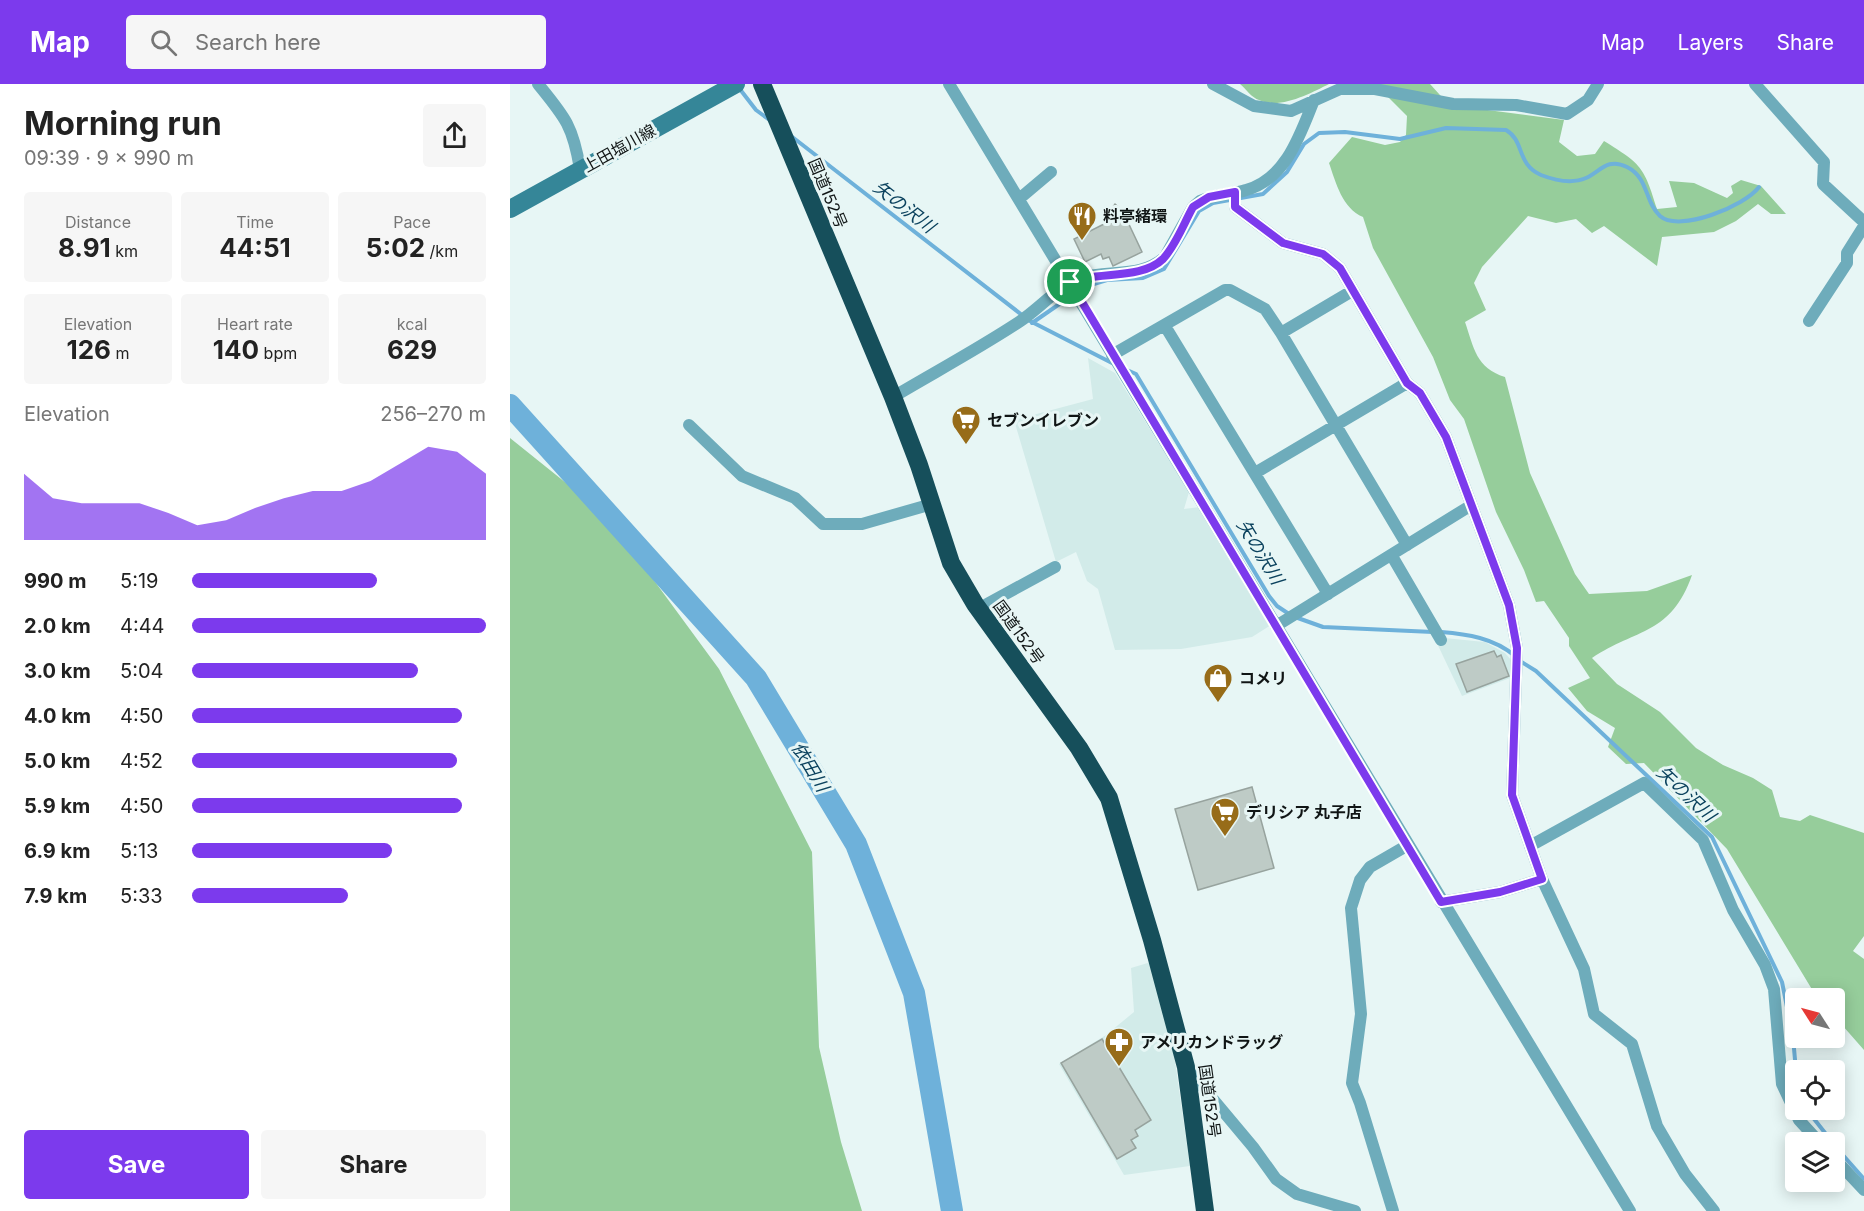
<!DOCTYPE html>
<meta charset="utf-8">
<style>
body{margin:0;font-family:Inter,"Noto Sans JP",sans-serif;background:#f6f6f6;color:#222;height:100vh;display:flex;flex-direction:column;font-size:22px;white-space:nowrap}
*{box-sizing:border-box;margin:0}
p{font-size:20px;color:#767676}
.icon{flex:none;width:33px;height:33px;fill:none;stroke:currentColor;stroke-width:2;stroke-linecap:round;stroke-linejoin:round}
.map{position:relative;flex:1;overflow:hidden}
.drawer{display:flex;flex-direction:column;background:#fff;width:510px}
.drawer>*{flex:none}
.needle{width:39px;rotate:306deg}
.fabs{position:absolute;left:1275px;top:904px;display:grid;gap:12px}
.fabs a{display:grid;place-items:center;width:60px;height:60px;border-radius:6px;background:#fff;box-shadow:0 3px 15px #0003;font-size:30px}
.pin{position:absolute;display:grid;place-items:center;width:51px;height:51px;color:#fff;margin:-26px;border:3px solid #fff;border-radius:50%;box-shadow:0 2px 6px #0007}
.round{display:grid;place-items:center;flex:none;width:63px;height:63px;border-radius:6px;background:#f6f6f6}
.overview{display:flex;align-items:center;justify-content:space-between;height:102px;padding:0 24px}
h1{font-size:33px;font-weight:700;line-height:45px}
.metrics{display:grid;grid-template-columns:repeat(3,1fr);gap:9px;height:102px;padding:6px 24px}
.metrics div{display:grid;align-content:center;border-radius:6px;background:#f6f6f6;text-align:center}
.metrics b{font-size:26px;font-weight:700}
.metrics small{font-size:16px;font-weight:400}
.metrics p{font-size:16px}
.chart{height:168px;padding:12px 24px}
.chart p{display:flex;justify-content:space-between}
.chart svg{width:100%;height:108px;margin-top:6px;fill:#7c3aed;opacity:.7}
.cta{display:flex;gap:12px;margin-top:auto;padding:12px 24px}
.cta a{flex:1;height:69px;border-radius:6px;background:#7c3aed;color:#fff;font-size:24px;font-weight:700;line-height:69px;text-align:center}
.cta a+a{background:#f6f6f6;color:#222}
ul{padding:0 24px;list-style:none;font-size:20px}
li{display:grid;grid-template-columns:96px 72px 1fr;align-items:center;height:45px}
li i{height:15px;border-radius:8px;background:#7c3aed}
header{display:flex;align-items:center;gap:36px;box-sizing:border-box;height:84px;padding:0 30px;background:#7c3aed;color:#fff}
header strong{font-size:28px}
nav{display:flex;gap:33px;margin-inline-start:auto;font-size:21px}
.search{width:420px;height:54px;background:#f6f6f6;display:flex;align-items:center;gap:15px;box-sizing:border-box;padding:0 21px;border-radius:6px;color:#767676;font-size:22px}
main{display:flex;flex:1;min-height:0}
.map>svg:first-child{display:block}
.built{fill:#d2ebe9}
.forest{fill:#96cd9b}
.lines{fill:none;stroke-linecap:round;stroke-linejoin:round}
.stream{stroke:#6eb1da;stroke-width:4}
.river{stroke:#6eb1da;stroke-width:22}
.building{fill:#becbc6;stroke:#97a39e;stroke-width:1.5}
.street{stroke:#6eacbb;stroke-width:12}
.secondary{stroke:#358698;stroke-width:18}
.highway{stroke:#164f5b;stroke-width:18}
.route-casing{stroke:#fff;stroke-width:12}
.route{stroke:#7c3aed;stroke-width:8}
.labels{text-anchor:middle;stroke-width:6;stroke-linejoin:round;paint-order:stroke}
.street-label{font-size:16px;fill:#101515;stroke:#e7f6f5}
.poi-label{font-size:16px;font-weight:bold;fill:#101515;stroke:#e7f6f5;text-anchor:start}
.water-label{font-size:18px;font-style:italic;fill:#0b425e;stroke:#e7f6f5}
</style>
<header>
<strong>Map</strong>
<div class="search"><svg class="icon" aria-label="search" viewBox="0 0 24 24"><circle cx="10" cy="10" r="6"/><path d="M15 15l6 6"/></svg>Search here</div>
<nav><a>Map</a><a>Layers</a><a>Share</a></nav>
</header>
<main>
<section class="drawer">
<div class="overview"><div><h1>Morning run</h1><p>09:39 · 9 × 990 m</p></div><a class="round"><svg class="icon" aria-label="share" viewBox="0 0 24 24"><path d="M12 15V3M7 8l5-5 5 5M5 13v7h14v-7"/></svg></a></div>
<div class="metrics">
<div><p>Distance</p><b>8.91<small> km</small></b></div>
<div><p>Time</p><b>44:51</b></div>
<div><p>Pace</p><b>5:02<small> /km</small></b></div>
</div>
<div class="metrics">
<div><p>Elevation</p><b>126<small> m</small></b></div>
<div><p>Heart rate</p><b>140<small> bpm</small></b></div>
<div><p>kcal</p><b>629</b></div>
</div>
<div class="chart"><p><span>Elevation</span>256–270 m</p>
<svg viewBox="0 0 160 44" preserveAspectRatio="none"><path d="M0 44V17L10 27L20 29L30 29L40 29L50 33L60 38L70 36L80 31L90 27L100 24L110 24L120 20L130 13L140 6L150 8L160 17V44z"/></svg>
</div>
<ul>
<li><b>990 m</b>5:19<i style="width:63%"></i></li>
<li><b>2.0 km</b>4:44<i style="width:100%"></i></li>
<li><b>3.0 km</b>5:04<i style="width:77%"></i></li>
<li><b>4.0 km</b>4:50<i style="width:92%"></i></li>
<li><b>5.0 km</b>4:52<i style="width:90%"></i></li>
<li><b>5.9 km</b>4:50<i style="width:92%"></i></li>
<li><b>6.9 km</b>5:13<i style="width:68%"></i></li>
<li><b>7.9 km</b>5:33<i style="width:53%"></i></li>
</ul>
<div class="cta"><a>Save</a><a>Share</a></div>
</section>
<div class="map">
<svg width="1354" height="1127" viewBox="0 0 1354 1127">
<rect width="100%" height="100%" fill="#e7f6f5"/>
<path class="built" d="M578,274L605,289L679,408L674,425L690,423L761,541L742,553L671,565L605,566L588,505L577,497L566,468L546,478L504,336L583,315Z
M924,553L975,558L995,569L1002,577L1000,594L952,612Z
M641,878L664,970L680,1082L614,1091L549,980L596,951L624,928L621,884Z"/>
<path class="forest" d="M730,0H819C801,9 770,26 749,16C742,14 736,5 730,0Z
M855,0H920L939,21L1054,36L1049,58L1067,72L1085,70L1094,57C1131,80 1134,82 1147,125L1167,123L1159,97L1184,99L1217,114L1223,109L1221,102L1231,96L1251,102L1276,130H1261L1248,120L1226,137L1204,148L1152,153L1147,182L1094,142L1082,149L1066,135L1046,139L1018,132L972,183L964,199L976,226L955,238C964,264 966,284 995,293L1020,389L1065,490L1079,510L1137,507L1182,491C1161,551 1127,544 1082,574L1107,600L1150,628L1186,664L1213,681L1243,694L1262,706L1270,733L1290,737L1300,731L1354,749V852L1343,867L1354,875V966L1325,933L1324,915H1309L1306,912L1217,765L1134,679L1116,680L1098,663L1105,644L1077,627L1058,604L1080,594L1059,562V554L1034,517L1026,518L1014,486L986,428L954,335L940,316L923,273L863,164L853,133C832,124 826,99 819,79L842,53L875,61L890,58L896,51L897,32L868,3Z
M0,354L96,431L209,585L302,768L309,963L331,1058L352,1127H0Z"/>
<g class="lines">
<path class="stream" d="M229,4L246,26L261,37
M281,52L512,231
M518,236L602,279
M522,239L574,203L597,196L633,194L654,185L689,127L703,119L753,110L777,88L794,60L809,49L835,48L890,55L936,44L996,46C1015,57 1006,80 1031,91C1044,96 1062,100 1076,94C1090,88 1097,73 1117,83C1139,94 1134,117 1150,132C1169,149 1235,122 1249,103
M617,286L626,290L759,512L767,522L779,530
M785,533L813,543L923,548
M931,548C957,550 984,554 1005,572
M1010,577L1026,587L1202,753L1272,898L1283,953L1286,987
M1297,1026L1323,1059
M1324,1061L1354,1095"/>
<path class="river" d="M0,321L246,594L346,760L404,909L442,1127"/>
</g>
<path class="building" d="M605,120L613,127L620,124L623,130L616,134L632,168L603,182L599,173L593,175L591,170L575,178L564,155L598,138L596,132Z
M984,567L987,573L991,571L999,592L957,608L946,580Z
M742,703L764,784L688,806L665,725Z
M592,955L641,1036L625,1046L628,1052L621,1056L626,1064L607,1075L551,979Z"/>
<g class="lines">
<path class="street" d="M28,0C55,33 63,42 70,85
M439,0L1120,1127
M703,0L744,22L781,27L830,5H865L943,20L1006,21L1057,30L1078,16L1088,0
M1245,0L1314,78L1313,100L1354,138
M725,108V123L773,159L813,170L830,184L897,299L910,309L936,353L999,521L1007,564L1002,711L1032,795L1074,885L1084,930L1122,960L1147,1042L1175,1090L1204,1127
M509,115L541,88
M1299,237L1337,179V169L1354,142
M655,242L818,510
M771,249L842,207
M602,271L715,206H720L755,225L771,249L897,461
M383,313C425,288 468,265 509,238C529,225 546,204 568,195C598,184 629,196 655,173L683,123L690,117C705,110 721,111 736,106C776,95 790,51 804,16
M179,341L232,392L285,414L313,440H352L422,420
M745,389L897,299
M882,472L931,556
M468,525L545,483
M766,542L960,422
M1020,762L1134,699L1193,756L1223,826L1255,881L1264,905L1272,1000L1289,1036L1310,1059
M931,818L990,808L1032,795
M676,983L743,1063L766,1095L787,1110L845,1127
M1324,1074L1354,1106
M883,1127L850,1019L842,999L851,930L841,824L850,796L860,783L898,761"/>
<path class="secondary" d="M0,125L226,0"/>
<path class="highway" d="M252,0L383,313L409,381L441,479L465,520L569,664L599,714L642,856L676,983L695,1127"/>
</g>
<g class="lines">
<g class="route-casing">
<path id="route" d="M725,108V123L773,159L813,170L830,184L897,299L910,309L936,353L999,521L1007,564L1002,711L1032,795L990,808L931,818L560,198C588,187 631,196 653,175C666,161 674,139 683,123L699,113Z"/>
</g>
<use href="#route" class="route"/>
</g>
<defs>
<g id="restaurant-pin" transform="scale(1.5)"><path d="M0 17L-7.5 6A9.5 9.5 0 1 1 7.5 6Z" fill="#976c19" stroke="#e7f6f5"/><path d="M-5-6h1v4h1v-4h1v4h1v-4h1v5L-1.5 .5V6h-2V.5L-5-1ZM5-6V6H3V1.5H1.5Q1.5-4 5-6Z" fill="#fff"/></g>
<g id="supermarket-pin" transform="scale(1.5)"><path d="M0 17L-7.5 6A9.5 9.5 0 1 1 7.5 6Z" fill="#976c19" stroke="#e7f6f5"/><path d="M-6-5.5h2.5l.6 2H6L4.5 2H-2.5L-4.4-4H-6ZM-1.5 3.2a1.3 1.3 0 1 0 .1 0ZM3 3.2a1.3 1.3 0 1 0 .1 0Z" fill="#fff"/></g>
<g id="shop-pin" transform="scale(1.5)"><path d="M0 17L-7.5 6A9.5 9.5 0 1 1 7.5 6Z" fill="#976c19" stroke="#e7f6f5"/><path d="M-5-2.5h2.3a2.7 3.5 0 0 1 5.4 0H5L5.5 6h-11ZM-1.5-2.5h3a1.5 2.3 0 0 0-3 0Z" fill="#fff"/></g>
<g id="pharmacy-pin" transform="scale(1.5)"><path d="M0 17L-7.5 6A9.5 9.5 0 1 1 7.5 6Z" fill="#976c19" stroke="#e7f6f5"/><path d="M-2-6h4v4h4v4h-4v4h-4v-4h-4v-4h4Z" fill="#fff"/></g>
</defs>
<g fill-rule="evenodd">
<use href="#restaurant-pin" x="572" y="132"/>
<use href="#supermarket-pin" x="456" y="336"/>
<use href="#shop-pin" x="708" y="594"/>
<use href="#supermarket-pin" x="715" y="728"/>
<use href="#pharmacy-pin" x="609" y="958"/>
</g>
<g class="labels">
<g class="street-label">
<text transform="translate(109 64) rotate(-29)" y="6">上田塩川線</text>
<text transform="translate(318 109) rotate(67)" y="6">国道152号</text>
<text transform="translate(509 548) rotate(54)" y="6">国道152号</text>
<text transform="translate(700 1017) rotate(82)" y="6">国道152号</text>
</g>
<g class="poi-label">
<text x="593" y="138">料亭緒環</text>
<text x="477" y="342">セブンイレブン</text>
<text x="729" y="600">コメリ</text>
<text x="736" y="734">デリシア 丸子店</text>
<text x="630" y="964">アメリカンドラッグ</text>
</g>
<g class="water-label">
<text transform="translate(394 123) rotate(38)" y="6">矢の沢川</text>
<text transform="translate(750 468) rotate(59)" y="6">矢の沢川</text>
<text transform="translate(300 683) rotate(59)" y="6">依田川</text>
<text transform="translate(1176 710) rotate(43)" y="6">矢の沢川</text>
</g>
</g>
</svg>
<div class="fabs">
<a><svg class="needle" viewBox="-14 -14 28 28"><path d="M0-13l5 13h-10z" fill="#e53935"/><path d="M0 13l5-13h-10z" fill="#767676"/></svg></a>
<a><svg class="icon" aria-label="locate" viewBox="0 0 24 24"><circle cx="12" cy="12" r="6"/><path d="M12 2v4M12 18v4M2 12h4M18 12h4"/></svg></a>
<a><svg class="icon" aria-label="layers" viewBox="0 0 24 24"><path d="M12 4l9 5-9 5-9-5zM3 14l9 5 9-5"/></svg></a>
</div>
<div class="pin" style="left:560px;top:198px;background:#1e9e55"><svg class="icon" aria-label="arrive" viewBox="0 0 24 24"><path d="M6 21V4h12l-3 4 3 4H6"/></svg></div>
</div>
</main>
